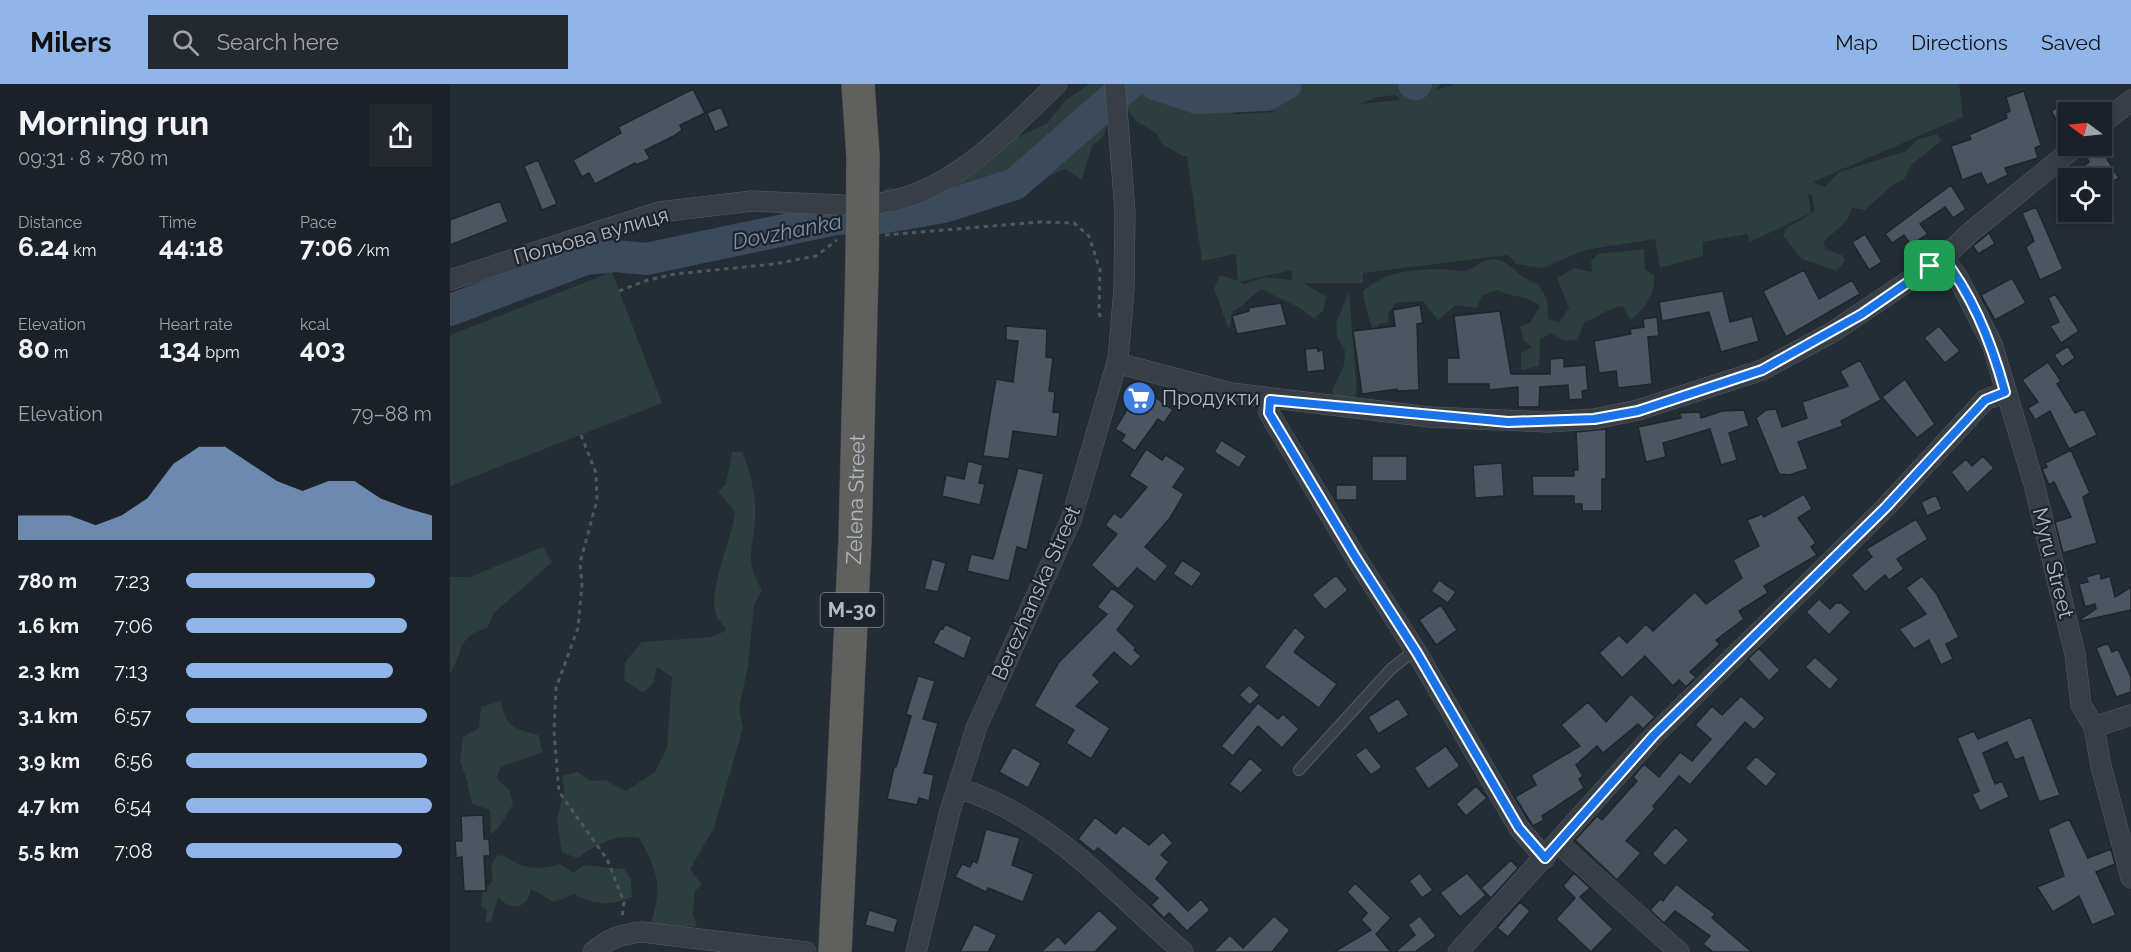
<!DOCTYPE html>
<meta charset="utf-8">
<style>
body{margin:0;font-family:Raleway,sans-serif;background:#242930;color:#f1f3f6;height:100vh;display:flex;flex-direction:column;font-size:22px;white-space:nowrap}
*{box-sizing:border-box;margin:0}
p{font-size:20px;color:#a0a3a8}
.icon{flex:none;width:33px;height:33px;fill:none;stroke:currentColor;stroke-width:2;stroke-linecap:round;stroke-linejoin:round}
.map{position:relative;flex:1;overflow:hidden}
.side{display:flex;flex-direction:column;background:#1b2128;width:450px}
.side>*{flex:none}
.needle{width:39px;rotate:285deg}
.tools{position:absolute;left:1608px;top:18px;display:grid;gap:12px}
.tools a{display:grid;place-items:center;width:54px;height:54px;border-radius:0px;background:#1b2128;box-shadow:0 3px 9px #0003,0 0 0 2px #393e45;font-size:30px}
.pin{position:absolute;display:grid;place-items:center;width:51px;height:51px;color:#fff;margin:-26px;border-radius:12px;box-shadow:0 3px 9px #0006}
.round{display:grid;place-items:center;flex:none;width:63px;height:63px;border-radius:0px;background:#242930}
.head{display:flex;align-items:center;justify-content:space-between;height:102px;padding:0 18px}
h1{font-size:33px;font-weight:700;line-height:45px}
.stats{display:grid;grid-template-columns:repeat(3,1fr);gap:9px;height:102px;padding:6px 18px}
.stats div{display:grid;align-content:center}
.stats b{font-size:26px;font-weight:700}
.stats small{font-size:16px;font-weight:400}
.stats p{font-size:16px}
.chart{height:168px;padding:12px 18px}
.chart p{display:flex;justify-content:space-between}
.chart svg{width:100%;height:108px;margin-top:6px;fill:#90b5e9;opacity:.7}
ul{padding:0 18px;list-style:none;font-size:20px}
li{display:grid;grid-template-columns:96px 72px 1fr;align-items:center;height:45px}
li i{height:15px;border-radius:8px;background:#90b5e9}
header{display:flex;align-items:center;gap:36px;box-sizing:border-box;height:84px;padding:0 30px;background:#90b5e9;color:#111}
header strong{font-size:28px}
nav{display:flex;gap:33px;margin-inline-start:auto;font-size:21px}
.search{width:420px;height:54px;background:#242930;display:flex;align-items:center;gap:15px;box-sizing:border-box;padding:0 21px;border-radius:0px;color:#a0a3a8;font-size:22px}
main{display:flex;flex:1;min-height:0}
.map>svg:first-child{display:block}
.green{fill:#2c3e3d;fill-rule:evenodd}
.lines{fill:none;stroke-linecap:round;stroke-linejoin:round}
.river{stroke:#3b4a5c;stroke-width:32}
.building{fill:#4c5661;stroke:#1e252d;stroke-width:1.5}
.service-casing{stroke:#555c64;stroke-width:12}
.minor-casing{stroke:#555c64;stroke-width:21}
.trunk-casing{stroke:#424951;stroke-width:34}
.path{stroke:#4a595a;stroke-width:3;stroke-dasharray:4.5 4.5;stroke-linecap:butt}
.service{stroke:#373e46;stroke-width:10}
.minor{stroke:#373e46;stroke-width:20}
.trunk{stroke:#60605e;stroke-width:33}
.trunk-bridge-casing{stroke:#424951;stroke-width:34;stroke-linecap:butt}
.trunk-bridge{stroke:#60605e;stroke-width:33}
.route-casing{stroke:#fff;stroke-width:12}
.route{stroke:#1a73e8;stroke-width:8}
.labels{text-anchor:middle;stroke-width:4.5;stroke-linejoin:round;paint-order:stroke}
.shield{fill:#1c232b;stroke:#858c95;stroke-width:1.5}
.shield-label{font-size:20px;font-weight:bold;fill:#b2b9c2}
.street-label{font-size:21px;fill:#b2b9c2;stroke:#1c232b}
.poi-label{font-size:21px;fill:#b2b9c2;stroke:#1c232b;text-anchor:start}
.water-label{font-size:22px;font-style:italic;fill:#7d90a7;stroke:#1c232b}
</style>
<header>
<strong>Milers</strong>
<div class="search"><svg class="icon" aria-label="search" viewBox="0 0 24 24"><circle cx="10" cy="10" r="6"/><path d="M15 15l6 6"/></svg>Search here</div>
<nav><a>Map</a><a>Directions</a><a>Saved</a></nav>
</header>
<main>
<section class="side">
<div class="head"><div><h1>Morning run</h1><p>09:31 · 8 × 780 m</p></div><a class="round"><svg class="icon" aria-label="share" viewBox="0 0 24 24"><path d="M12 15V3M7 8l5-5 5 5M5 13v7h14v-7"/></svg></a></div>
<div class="stats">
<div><p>Distance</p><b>6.24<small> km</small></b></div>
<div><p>Time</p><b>44:18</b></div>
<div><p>Pace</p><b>7:06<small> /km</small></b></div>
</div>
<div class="stats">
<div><p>Elevation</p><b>80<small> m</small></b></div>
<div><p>Heart rate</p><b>134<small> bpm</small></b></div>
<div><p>kcal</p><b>403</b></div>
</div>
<div class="chart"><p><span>Elevation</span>79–88 m</p>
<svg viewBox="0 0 160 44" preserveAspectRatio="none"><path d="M0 44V34L10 34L20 34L30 38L40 34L50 27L60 13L70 6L80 6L90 13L100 20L110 24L120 20L130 20L140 27L150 31L160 34V44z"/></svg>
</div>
<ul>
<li><b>780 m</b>7:23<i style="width:77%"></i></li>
<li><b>1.6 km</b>7:06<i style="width:90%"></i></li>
<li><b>2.3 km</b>7:13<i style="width:84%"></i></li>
<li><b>3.1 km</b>6:57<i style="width:98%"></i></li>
<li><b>3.9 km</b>6:56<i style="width:98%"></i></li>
<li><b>4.7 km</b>6:54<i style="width:100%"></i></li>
<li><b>5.5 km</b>7:08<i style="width:88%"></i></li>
</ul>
</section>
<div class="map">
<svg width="1681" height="868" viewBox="0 0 1681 868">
<rect width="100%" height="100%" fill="#242c35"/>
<path class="green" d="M639,0H657L659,38L653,53L642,62L632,96L616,85C599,89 591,102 575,106L560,96L549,98L539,116L506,124C493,144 469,142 447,141L435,126L433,107L440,103L452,106L519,85L545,72L567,53L596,40L616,16Z
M677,0H723L731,14L751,7L799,6V0H991L986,6L1006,0H1509L1513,33L1363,98L1375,103L1389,88L1456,67L1468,55L1487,50L1491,57L1461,81L1454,95L1444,100L1415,126L1402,124L1396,138L1373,158L1376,165L1392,171L1395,177L1387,187L1352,175L1333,152L1337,144L1365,127L1362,112L1358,109L1361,129L1300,158L1297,150L1253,158V172L1210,184L1205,155L1135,166L1093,184L1066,180L1058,171L913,189V199H853L877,213L873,226L864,235L850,224L811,205C800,212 795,222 783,227L779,246L764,205L770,191L788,197L786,170L752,177L737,72H733L713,61L707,50L686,37L677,26L674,15ZM945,11L951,16L910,20L928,13ZM797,24L828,28L781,30ZM842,186V196L816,193L794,200L790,198Z
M1194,165L1195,186L1204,191C1206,209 1195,226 1180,236L1173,222C1158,224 1149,233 1135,238L1127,256L1115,257L1101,249L1090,255L1089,282L1071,286V269L1082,263L1074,257L1070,242L1080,239L1090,222C1072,209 1065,215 1047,206L1032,211L1027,224L1006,221L988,236L973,217L947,219L939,228L938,239L928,240V255C920,245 915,220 913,207C938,187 961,185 992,185C999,185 1008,188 1015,187C1027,184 1035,171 1049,176C1065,181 1067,194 1088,200L1097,215L1098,235L1109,238L1119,224L1107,194L1124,184L1142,188L1141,177L1148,170Z
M162,188L212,319L0,402V251Z
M899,208L907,309L900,321L887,319L882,307L894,281L895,267L887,253L886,239Z
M282,368H292C301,387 307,416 305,437C302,467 295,478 312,506L304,521L298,582L289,625L293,644L264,744L240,785L252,801L245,807L243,829L247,843L200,841C213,804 208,787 189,754C164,750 148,760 128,774L112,769L107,735L114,708L112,692L128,688L140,697L155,696L176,707L205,688L217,664L222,593L207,583L204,598L193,609L174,596L175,578L192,558L262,553L277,546C274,542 268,536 266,531C257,506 283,454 285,428L268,407L276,400Z
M93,463L102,478L44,529L37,544C5,554 14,568 0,590V493H20Z
M51,617C56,643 63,644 88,651L93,668L51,683L46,694L60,707L63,720L50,742L41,750L40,726L22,720L17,696L10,678L13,653L29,644L31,623Z
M53,771C73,785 86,787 110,780L123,789L134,781L174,785L181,795L182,813C160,822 145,822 124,810L104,818L81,805L77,817L68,823L56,820L48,813L41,838H35L37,826L31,821L32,809L43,796L41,782L47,772Z"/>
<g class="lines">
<path class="river" d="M705,0L747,14L816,11L836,0
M964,0H966
M0,226L136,175L166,172L196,175L386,135L430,134L494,123L565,100L679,0"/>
</g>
<path class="building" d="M243,5L255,29L230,41L232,46L224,52L195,66L200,75L186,81L185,79L145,100L139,89L132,93L123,76L171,49L168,43Z
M1574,7L1591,61L1585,64L1588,74L1555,84L1558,91L1537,101L1531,89L1512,96L1501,62L1521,55L1519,51L1557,34L1556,29L1560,27L1556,13Z
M1618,17V53L1617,54L1601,27Z
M271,23L279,42L265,48L257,29Z
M1651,65L1669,94L1654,103L1652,94H1619L1639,78L1637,74Z
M88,76L107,120L92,126L74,82Z
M1501,101L1516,125L1503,134L1495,123L1470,140L1478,150L1461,161L1454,151L1442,159L1435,150Z
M50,117L58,138L0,161V136Z
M1586,123L1613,185L1590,196L1576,163L1584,157L1572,129Z
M1539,149L1545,160L1528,170L1523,162Z
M1415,150L1432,178L1419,186L1402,158Z
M1354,186L1369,215L1402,196L1410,210L1336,253L1313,207Z
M1562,194L1576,219L1545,236L1531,211Z
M1273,207L1280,238L1302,232L1309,257L1271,268L1259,228L1212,237L1209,218Z
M1605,210L1629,247L1611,259L1600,242L1609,238L1598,214Z
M831,219L837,241L787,250L782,232L799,227L798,224Z
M970,221L973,239L967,240L969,306L947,307V305L912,310L903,247L945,242L943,226Z
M1050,227L1061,290H1100V275L1114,274V283L1136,281L1138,306L1132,307L1133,315L1119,316L1118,301L1090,303L1089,323H1068V303L1039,306V300H997V274H1009L1004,232Z
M1207,233L1209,252L1198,253L1202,300L1168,304L1166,287L1149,289L1144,257L1181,250L1180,245L1194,243L1193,235Z
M556,242L597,245L596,273L603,274L599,307L605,308L603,328L610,329L607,353L563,347L559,375L533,372L546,295L563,298L568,257L556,256Z
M1489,242L1510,267L1495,279L1474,254Z
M1618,262L1625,274L1612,283L1604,271Z
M868,264V267L873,266L875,286L857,288L855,265Z
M1410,276L1431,316L1391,337L1393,342L1348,358L1358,385L1339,391L1329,390L1306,334L1316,326L1326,325L1332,343L1357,334L1352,318L1398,302L1390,287Z
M1598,278L1611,297L1607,300L1625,329L1634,325L1647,351L1619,365L1600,327L1585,336L1578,324L1588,318L1572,296Z
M1455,295L1485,340L1467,354L1432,313Z
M691,303L723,326L714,339L708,335L685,367L671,357L675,351L665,345Z
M1294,326L1299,342L1279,349L1287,376L1271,381L1260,345L1213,359L1216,373L1196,378L1188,343L1231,334L1229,329L1250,328L1251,334L1272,327Z
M1156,345V395H1152V427H1132V420H1124V412H1083L1082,392H1124V386H1128L1126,348Z
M771,356L797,372L789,384L764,368Z
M696,365L712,376L716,371L736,384L723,403L734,410L720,434L695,463L718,482L705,498L687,484L668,505L641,481L667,450L655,441L664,429L671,434L697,403L679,392Z
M1621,366L1640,409L1633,413L1647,459L1613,469L1605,438L1621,433L1604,398L1599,401L1592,385L1597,383L1595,379Z
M922,372H957V397H922Z
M1533,372L1544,384L1517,409L1501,388L1516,375L1522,382Z
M518,377L533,381L529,399L535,400L530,421L492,412L496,391L514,395Z
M1052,379L1054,412L1025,414L1023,381Z
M568,384L594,390L577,466L567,463L559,497L517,487L521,470L543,475Z
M886,401H907V416H886Z
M1354,410L1362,425L1348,434L1366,459L1361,463L1367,471L1314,502L1318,509L1289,527L1294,535L1266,556L1270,560L1240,588L1246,593L1236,603L1229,596L1223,602L1195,572L1172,594L1149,569L1169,551L1177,559L1196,540L1203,547L1245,508L1256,520L1292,494L1283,476L1309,462L1297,436L1312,430L1314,433Z
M1486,411L1492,425L1477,432L1471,418Z
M1466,435L1478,455L1447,475L1454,485L1439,496L1435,491L1415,508L1401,491L1422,473L1416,465Z
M482,475L496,479L488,508L474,505Z
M732,476L752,489L742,503L723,490Z
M1650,489L1651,495L1660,492L1665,513L1681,503V526L1631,537V535L1646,525L1645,520L1635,523L1629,500L1638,498L1636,493Z
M886,491L898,506L875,526L862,511Z
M1472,492L1486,509L1509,553L1496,560L1503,575L1491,581L1479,556L1464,565L1449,545L1476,530L1456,504Z
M989,496L1006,508L998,519L981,507Z
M662,504L685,522L667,546L686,564L684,566L691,572L681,583L664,568L643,591L650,598L626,622L660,644L641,675L616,659L624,646L584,622L609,578L657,530L647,523Z
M1369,515L1380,525L1386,519H1391L1401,528L1379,551L1356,528Z
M991,521L1007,546L986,561L969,536Z
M495,540L522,553L514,575L483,559L491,544L493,545Z
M845,543L856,553L844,568L887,600L869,624L814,583Z
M1658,559L1662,568L1668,565L1681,593V608L1666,613L1646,564Z
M1309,564L1330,586L1319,597L1298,575Z
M1365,573L1389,595L1380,606L1355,583Z
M468,592L485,597L473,635L488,639L474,689L484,691L479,717L469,714L467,721L437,715L444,683H446L461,632L456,630Z
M799,601L810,611L800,621L789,611Z
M1181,610L1205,633L1193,645L1188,640L1153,669L1147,662L1126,681L1133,692L1129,695L1134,704L1092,732L1094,736L1083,742L1065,713L1086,701L1081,691L1130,662L1111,641L1138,618L1156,638Z
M1291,612L1315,634L1304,646L1295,638L1240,701L1229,692L1203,722L1205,725L1176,757L1191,769L1167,796L1125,756L1147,732L1152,736L1187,697L1183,693L1194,680L1209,693L1230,668L1242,677L1261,655L1245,641L1262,622L1272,631Z
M948,614L959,631L928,650L918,633Z
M808,619L828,635L833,630L849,645L832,664L808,642L783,672L771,662Z
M1581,633L1610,711L1589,718L1573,673L1565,676L1557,658L1533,669L1545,700L1552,697L1559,713L1530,727L1522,710L1529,707L1507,654L1524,647L1528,655Z
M996,662L1010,682L978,705L964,684Z
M563,663L591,679L578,704L549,688Z
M916,663L932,683L921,691L905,671Z
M1306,672L1327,690L1316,703L1295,684Z
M800,674L813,686L791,709L779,700Z
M1026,702L1037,714L1016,732L1006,720Z
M33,731L34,755H39L40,772H34L36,807H14L12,773L6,774L5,757H12L11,732Z
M645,733L666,750L673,741L699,761L713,748L723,759L711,771L719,778L706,795L738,827L751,815L760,826L737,847L719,829L714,834L701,821L708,814L648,764L644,768L628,755Z
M1619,735L1638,774L1661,765L1665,780L1646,788L1666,831L1642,841L1629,812L1603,828L1587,803L1614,792L1598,745Z
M1225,743L1239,756L1215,782L1202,770Z
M536,745L570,754L562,781L584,790L573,818L538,804L536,808L505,793L512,780L520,783L523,777L527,779Z
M1061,776L1068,784L1041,814L1031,804Z
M970,789L983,806L972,814L959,797Z
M1017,789L1036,811L1010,833L990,809Z
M1124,789L1140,804L1130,813L1163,845L1141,868L1106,835L1125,814L1113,802Z
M905,799L941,834L926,850L941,868H884L921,846L911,836L917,829L897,808Z
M1226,800L1265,830L1262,834L1302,868H1263L1253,860L1260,852L1225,827L1214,839L1200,826L1210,815L1213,817Z
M1070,818L1080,827L1058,853L1047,844Z
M419,826L448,835L444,849L415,841Z
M649,826L668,844L645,868H591L608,852L615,860Z
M824,832L840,846L822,868H763L780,851L793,864Z
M970,832L986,852L965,868H945L965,851L958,841Z
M524,840L547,851L538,868H510Z"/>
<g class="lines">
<g class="service-casing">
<path id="service" d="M849,686L941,585L965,566"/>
</g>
<g class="minor-casing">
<path id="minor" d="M1652,40L1681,16
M431,119C502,109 558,47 607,0
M1493,174L1507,192L1542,260L1584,400L1625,570L1631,621L1644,643L1651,682L1681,794
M0,196L209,128L302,117L392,121
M667,279L781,309L980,333L1098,338L1144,335L1188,326L1312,286L1381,249L1493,174L1522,147L1626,62
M820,316L819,329L906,474L967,569L1069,744L1095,774
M1644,643L1681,631
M507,704C599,730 663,808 733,868
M1108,759L1229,868
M143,868C159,854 172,850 192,848L356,868
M466,868L500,727L527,642L621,436L668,275L674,205L675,127L665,0
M1008,868L1204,651L1435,424L1535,316L1555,308"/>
</g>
<g class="trunk-casing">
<g id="trunk">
<path d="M408,0L413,72"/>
<path id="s1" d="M385,868L405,456L412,184"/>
</g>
</g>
<path class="path" d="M435,151L590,138L624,139L639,152L650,186L649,229L652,237
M169,207L198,196L225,190L324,180L366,172L387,156
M131,351L146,389L147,416L130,479L132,500L128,544L106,604L104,648L109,708L157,775L174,818L172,834"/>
<use href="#service" class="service"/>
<use href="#minor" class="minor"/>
<use href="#trunk" class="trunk"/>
<g class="trunk-bridge-casing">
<path id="trunk-bridge" d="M412,184L413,72"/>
</g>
<use href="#trunk-bridge" class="trunk-bridge"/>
</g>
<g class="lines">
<g class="route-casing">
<path id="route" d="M1493,174C1524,213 1542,260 1555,308L1535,316L1435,424L1204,651L1095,774L1069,744L967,569L906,474L819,329L820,316L1058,338L1144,335L1188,327L1312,286L1412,230Z"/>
</g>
<use href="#route" class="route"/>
</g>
<defs>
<g id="supermarket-disc" transform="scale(1.725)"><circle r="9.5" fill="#3f7fe0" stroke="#1c232b"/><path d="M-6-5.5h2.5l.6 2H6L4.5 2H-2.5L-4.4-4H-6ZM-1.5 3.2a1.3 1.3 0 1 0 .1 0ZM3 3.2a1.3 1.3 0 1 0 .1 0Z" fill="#fff"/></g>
</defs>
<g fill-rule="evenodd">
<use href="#supermarket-disc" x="689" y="314"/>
</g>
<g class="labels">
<rect class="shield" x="370.5" y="509" width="63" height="34" rx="4.5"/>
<g class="shield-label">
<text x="402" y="533">М-30</text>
</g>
<g class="street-label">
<text transform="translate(141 152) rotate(-16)" y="7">Польова вулиця</text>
<text dy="7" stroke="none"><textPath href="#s1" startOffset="453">Zelena Street</textPath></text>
<text transform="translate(1603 479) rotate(76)" y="7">Myru Street</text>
<text transform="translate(586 509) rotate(-66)" y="7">Berezhanska Street</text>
</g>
<g class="poi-label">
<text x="712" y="321">Продукти</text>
</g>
<g class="water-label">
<text transform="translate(337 147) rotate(-11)" y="8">Dovzhanka</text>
</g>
</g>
</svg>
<div class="tools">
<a><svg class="needle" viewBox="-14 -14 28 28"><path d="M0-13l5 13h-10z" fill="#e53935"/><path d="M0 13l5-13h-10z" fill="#a0a3a8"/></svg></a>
<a><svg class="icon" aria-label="locate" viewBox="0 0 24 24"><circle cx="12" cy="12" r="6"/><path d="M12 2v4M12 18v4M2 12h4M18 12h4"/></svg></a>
</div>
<div class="pin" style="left:1480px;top:182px;background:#1e9e55"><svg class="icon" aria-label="arrive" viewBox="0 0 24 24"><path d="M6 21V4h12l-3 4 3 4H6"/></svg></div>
</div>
</main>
